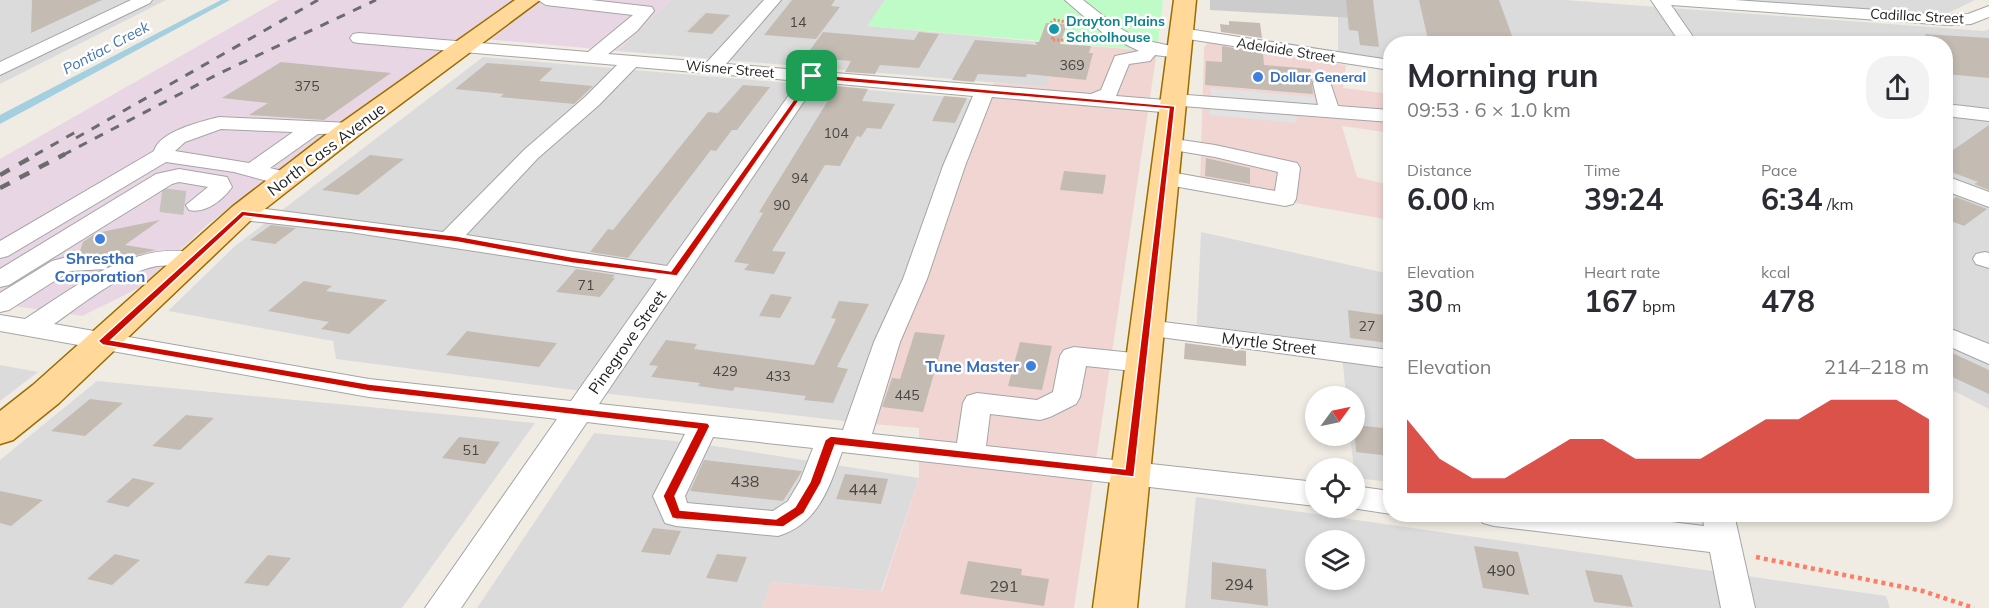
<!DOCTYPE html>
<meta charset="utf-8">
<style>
body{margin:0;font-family:Mulish,sans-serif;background:#f2f2f3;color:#2b2b33;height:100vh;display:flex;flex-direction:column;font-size:22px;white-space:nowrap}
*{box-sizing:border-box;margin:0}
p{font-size:20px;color:#7c7c81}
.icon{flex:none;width:33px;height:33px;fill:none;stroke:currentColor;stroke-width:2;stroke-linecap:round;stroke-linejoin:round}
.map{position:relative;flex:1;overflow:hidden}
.details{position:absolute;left:1383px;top:36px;width:570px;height:486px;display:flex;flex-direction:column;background:#fff;border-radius:24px;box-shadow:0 3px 9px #0003}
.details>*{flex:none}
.needle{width:39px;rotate:57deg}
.buttons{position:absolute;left:1305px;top:386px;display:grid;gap:12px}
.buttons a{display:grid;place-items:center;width:60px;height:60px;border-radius:50%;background:#fff;box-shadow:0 3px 9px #0003;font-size:30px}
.pin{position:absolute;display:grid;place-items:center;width:51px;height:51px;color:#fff;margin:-26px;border-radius:12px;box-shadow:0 3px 9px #0006}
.round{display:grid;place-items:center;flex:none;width:63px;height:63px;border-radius:24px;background:#f2f2f3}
.overview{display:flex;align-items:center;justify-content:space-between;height:102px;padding:0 24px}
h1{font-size:33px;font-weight:700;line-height:45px}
.figures{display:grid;grid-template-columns:repeat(3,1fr);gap:9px;height:102px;padding:6px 24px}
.figures div{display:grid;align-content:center}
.figures b{font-size:30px;font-weight:700}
.figures small{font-size:16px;font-weight:400}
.figures p{font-size:16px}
.chart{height:168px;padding:12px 24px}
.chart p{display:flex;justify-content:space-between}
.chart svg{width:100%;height:108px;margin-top:6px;fill:#cd0a00;opacity:.7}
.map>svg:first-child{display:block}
.residential{fill:#dcdbdb;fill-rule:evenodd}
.commercial{fill:#f1d5d3}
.industrial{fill:#e9d6e4}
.religious{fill:#ccc}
.park{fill:#bffbc7}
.parking{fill:#e2e2e2}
.water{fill:#a3cfdf}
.building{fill:#c4bcb3}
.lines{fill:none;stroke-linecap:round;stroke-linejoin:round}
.minor-tunnel{stroke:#c6c3bc;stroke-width:24;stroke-dasharray:24 12;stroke-linecap:butt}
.minor-casing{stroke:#a5a5a5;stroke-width:2}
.major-casing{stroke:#996d00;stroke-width:3}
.path-far1{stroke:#ff7d66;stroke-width:3;stroke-dasharray:2 2;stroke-linecap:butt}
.path{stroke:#ff7d66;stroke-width:4.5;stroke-dasharray:4 4;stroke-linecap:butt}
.minor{fill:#fff;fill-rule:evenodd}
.major{fill:#ffd89a;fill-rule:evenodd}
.rail-far1{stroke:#6c6c6c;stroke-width:3;stroke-dasharray:9 9;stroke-linecap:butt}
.rail{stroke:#6c6c6c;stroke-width:4.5;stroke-dasharray:11 11;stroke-linecap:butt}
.route{fill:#cd0a00;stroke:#fff;stroke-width:1.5;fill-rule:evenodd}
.culture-dot{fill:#0f9aa8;stroke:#fff;stroke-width:2}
.shop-dot{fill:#3f7fe0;stroke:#fff;stroke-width:2}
.labels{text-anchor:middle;stroke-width:5;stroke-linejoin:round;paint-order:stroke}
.far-street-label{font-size:14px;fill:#1e1e1e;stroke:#fff}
.far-culture-label{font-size:14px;font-weight:bold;fill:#0d838f;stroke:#fff;text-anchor:start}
.number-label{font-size:14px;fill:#484643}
.far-shop-label{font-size:14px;font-weight:bold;fill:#366cbe;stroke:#fff;text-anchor:start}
.far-water-label{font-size:15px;font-style:italic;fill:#4777b2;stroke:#fff}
.street-label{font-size:16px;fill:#1e1e1e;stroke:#fff}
.shop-label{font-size:16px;font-weight:bold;fill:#366cbe;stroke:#fff}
.near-number-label{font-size:16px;fill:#484643}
</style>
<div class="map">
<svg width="1989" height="608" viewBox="0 0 1989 608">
<rect width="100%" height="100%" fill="#f0ece4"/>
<path class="residential" d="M0,0H166L0,84Z
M670,0H885L868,26L1061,44L1047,87L618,51Z
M1352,0H1564L1984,31L1989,29V409L1946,387V44H1390V61L1373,60L1338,54V17H1354Z
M1732,0H1975L1944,15Z
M483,57L986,100L861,423L567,389L336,359L333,341L168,311L235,246Z
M1201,232L1390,274V482L1355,478L1350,435H1354V396H1346L1342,354L1196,339Z
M0,365L38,372L0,401Z
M97,381L535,423L402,608H0V460Z
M594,433L695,443L919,478L881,591L772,582L762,608H477Z
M1196,497L1886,596L1890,608H1185ZM1316,540H1354V579H1316Z"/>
<path class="commercial" d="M1208,42L1346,65L1343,88L1390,94V133L1342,126L1357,177L1390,185V204L1384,219L1200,186L1204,48Z
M1061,44L1157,51L1074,608H762L771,582L882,591L919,478V428L861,423L994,83L1047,87Z"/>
<path class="industrial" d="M279,0H514L306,150L207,225L141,287L82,316L0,304V159Z
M539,0H670L618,51L486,39Z"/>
<path class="religious" d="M1210,0H1352L1355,18L1210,10Z"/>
<path class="park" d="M885,0H1163L1157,51L867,26Z"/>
<path class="parking" d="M1211,88L1315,97L1321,118L1297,116L1296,123L1209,115Z"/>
<path class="water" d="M221,0H230L0,124V115Z"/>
<path class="building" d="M32,0H102L31,33Z
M792,0H835L831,6L840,7L816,39L764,35Z
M1346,0H1373L1379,47L1360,45L1358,31L1349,30Z
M1419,0H1499L1515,44H1429Z
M706,13L730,15L712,34L687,32Z
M1229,21L1260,23L1262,38L1221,32L1220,24L1229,25Z
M1046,23L1067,24L1060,44L1091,46L1089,53H1093L1086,80L1027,74L1026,77L978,74L974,82L952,80L975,40L1037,45L1035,42H1039Z
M823,32L914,40L919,32L939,34L919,68L880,65L875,74L845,72L851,61L805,57Z
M1924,34L1989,38V78L1946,74V44H1930L1924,38L1932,39Z
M1222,46L1263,53L1264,65L1311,69L1313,94L1205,85L1206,61L1222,62Z
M281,62L391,73L324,120L249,115L268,103L222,98Z
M487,63L553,68L539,81L593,86L574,104L500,97L504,94L455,89Z
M743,85L770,87L737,130H732L716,151L711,150L628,258L590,252L608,229L613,230L708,112L718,113Z
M837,86L868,89L862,101L895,104L881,129L867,128L861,137L857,136L840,166L825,165L772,251L786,252L774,274L744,270L749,264L734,262L763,213L759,212Z
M944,96L967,98L955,123L932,121Z
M1989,125V190L1974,184L1978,182L1946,170V155Z
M370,155L404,159L358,195L322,190Z
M1206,158L1250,168V184L1205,176Z
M1064,171L1106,175L1103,194L1060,190Z
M1956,197L1987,209L1964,226L1946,219V205Z
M160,220L125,245L156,250L129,257L111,264L106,257L79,254L83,242L96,233Z
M271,225L296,228L275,244L250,240Z
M576,269L615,275L612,278H615L600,297L556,292Z
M304,281L332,286L326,291L387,300L349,334L321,329L329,322L268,311Z
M771,294L792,297L780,318L759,316Z
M839,301L869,304L837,367L848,369L833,403L804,400L806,396L735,387L733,391L698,386L700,383L651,377L658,366L649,365L666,340L697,344L694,349L814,365L836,319L831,318Z
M1348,310L1384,315L1388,343L1350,338Z
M467,331L495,335L557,343L539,367L446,355Z
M915,332L945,335L923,412L882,407L892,378L900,379Z
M1020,342L1052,346L1042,390L1008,386Z
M1185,343L1246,351V366L1184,359Z
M1946,350L1989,370V394L1946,374Z
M90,399L123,403L85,436L51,431Z
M186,415L214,418L180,450L152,446Z
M1354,425L1384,428L1390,456L1356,452Z
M459,437L500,442L485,464L442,458Z
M704,460L802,471L783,501L690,491Z
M845,474L888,479L881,504L836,499Z
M133,478L155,483L128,507L106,502Z
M0,491L43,500L11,526L0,523Z
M653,528L681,531L670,555L641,552Z
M1474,546L1518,552L1529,595L1483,588Z
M115,554L140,560L112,585L87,579Z
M717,554L747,557L737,582L706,578Z
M268,555L291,558L268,586L244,583Z
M968,561L1022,569L1021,575L1049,579L1044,606L960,594Z
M1212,562L1266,569L1268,606L1211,599Z
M1585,570L1622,575L1633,607L1594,602Z"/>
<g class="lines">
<path class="minor-tunnel" d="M161,200L185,203"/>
<g class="minor-casing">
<path id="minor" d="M131,0H152L150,3L0,75V62Z
M538,0H591L652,7L654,11L637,31L608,54L707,62L764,0H781L726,64L1091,94L1101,90L1115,56L1139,51L1103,33L1065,0H1083L1116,26L1139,39L1185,49L1188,53L1185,57L1179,58L1155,55L1150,61L1129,64L1116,96L1165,100L1167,96L1174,94L1318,105L1313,83L1315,79H1329L1338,106L1390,110V122L1182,106L1180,111L1173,113L992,97L965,166L927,279L900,342L872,434L957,443L963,403L967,396L977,393L1037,400L1053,392L1060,356L1064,350L1074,347L1143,354L1153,357L1157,363L1153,369L1143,372L1086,366L1080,397L1076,404L1050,417L1040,420L990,414L986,446L1316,482V506L842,452C829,488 818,524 778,536L676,526L665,523L653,496L685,434L587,422L461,608H425L557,419L369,397L0,331V315L25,319C75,287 135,238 200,254L203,259L200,264C185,268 171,264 157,266C120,273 84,303 54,324L369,379L571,401L657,279L350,232L242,220L234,218L231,213L234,208L242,206L443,232L524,150L585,97L617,65L359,43L353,42L350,38L353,34L359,33L588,52L633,15L546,5ZM636,67L799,81L667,266L466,235L538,158L599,105ZM817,82L973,96L943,166L903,279L874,342L843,430L599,404ZM713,437L813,448L800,481L788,501L773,511L687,503L685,496Z
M1651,0H1735L1948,15L1968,14L1989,6V17L1971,24L1948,25L1671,5L1698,44H1681Z
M1181,28L1390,60V70L1175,37L1172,33L1175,29Z
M1946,104L1989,109V121L1946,116Z
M219,117L350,123L357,125L360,129L357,133L318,134L270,168L294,174L297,179L294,184L286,186L234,172L166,162L8,256L0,258V241L154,151C160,131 200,122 219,117ZM221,129L293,132L249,163L175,151L185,142Z
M1168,138L1215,145L1297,163L1300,168L1296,199L1293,204L1285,206L1157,183L1154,178L1157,173L1165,171L1275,191L1278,172L1215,157L1161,148L1158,144L1161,140Z
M179,169L227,177L232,187C223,200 205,214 189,210L186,205L208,187L179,182L172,184L9,285L0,287V269L156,174Z
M1946,176L1989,192V207L1946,191Z
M1985,252L1989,253V268L1976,264L1973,259L1976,254Z
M71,256L106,259L109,264L106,269L70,271L9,310L0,312V293L52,261Z
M1147,320L1390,350V368L1138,334L1134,328L1138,322Z
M1946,327L1989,344V364L1946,345Z
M1354,486L1390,491L1391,514L1345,507H1354Z
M1478,514H1605L1704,526L1702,514H1734L1755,608H1721L1710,552L1494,526L1483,523Z"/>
</g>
<g class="major-casing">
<path id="major" d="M515,0H540L359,135L252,219L59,403L13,440L0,444V411L33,385L232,207L341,123Z
M1174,0H1196L1137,608H1093Z"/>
</g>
<path class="path-far1" d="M1051,23L1054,20L1074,23L1069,40H1052L1053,35"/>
<path class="path" d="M1756,557L1923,591L1974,608"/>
<use href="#minor" class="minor"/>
<use href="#major" class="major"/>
<path class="rail-far1" d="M76,138L318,0
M35,155L81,129
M63,155L218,74L376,0"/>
<path class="rail" d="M0,175L37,154
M0,188L65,154"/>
</g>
<path class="route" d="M812,74L1175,106L1134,477L835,445L821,483L804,513L783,527L676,519L672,518L663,496L697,429L369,391L103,345L98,341L242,211L457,236L572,257L671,271ZM814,79L1169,109L1125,469L831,436L825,440L810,482L795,507L776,519L680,510L675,496L710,426L708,423L369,384L111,340L244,216L457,242L572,263L677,276Z"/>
<circle class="culture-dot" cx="1054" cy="29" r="6"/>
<g class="shop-dot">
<circle cx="1258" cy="77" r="6"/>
<circle cx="100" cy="239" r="6"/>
<circle cx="1031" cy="366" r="6"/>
</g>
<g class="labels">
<g class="far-street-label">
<text transform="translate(1917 16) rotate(3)" y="5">Cadillac Street</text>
<text transform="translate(1286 50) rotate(9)" y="5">Adelaide Street</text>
<text transform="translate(730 69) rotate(5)" y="5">Wisner Street</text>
</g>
<g class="far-culture-label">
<text x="1066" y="26">Drayton Plains<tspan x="1066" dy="16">Schoolhouse</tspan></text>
</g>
<g class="number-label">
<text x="798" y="27">14</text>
<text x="1072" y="70">369</text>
<text x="307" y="91">375</text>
<text x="836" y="138">104</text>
<text x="800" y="183">94</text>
<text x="782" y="210">90</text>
<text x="586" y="290">71</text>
<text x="1367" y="331">27</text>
<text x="725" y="376">429</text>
<text x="778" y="381">433</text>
<text x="907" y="400">445</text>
<text x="471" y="455">51</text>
</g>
<g class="far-shop-label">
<text x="1270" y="82">Dollar General</text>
</g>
<g class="far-water-label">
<text transform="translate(106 48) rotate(-28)" y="5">Pontiac Creek</text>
</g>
<g class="street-label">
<text transform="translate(326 149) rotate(-37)" y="6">North Cass Avenue</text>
<text transform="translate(627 342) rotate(-55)" y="6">Pinegrove Street</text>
<text transform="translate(1269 343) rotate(7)" y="6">Myrtle Street</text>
</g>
<g class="shop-label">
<text x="100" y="264">Shrestha<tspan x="100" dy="18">Corporation</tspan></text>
<text x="1019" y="372" text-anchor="end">Tune Master</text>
</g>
<g class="near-number-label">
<text x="745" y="487">438</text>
<text x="863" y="495">444</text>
<text x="1501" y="576">490</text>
<text x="1239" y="590">294</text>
<text x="1004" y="592">291</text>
</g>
</g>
</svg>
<div class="buttons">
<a><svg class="needle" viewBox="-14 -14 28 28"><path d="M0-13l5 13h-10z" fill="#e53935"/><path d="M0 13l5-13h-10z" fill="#7c7c81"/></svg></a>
<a><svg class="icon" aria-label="locate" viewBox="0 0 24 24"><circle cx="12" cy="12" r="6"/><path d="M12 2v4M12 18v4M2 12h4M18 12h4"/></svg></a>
<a><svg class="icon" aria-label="layers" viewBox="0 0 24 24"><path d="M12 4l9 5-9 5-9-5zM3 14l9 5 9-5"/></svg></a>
</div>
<div class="pin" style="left:812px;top:76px;background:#1e9e55"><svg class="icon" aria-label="arrive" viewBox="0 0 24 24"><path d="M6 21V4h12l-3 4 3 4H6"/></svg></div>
<section class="details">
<div class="overview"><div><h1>Morning run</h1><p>09:53 · 6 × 1.0 km</p></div><a class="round"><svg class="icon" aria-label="share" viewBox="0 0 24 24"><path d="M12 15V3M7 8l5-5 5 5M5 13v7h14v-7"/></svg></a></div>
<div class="figures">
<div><p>Distance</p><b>6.00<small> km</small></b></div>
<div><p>Time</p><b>39:24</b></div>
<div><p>Pace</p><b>6:34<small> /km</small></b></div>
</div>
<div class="figures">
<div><p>Elevation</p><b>30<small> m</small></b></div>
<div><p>Heart rate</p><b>167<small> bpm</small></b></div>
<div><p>kcal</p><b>478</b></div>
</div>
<div class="chart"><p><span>Elevation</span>214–218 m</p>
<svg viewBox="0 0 160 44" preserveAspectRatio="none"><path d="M0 44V14L10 30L20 38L30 38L40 30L50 22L60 22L70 30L80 30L90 30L100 22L110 14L120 14L130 6L140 6L150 6L160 14V44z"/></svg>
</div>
</section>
</div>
